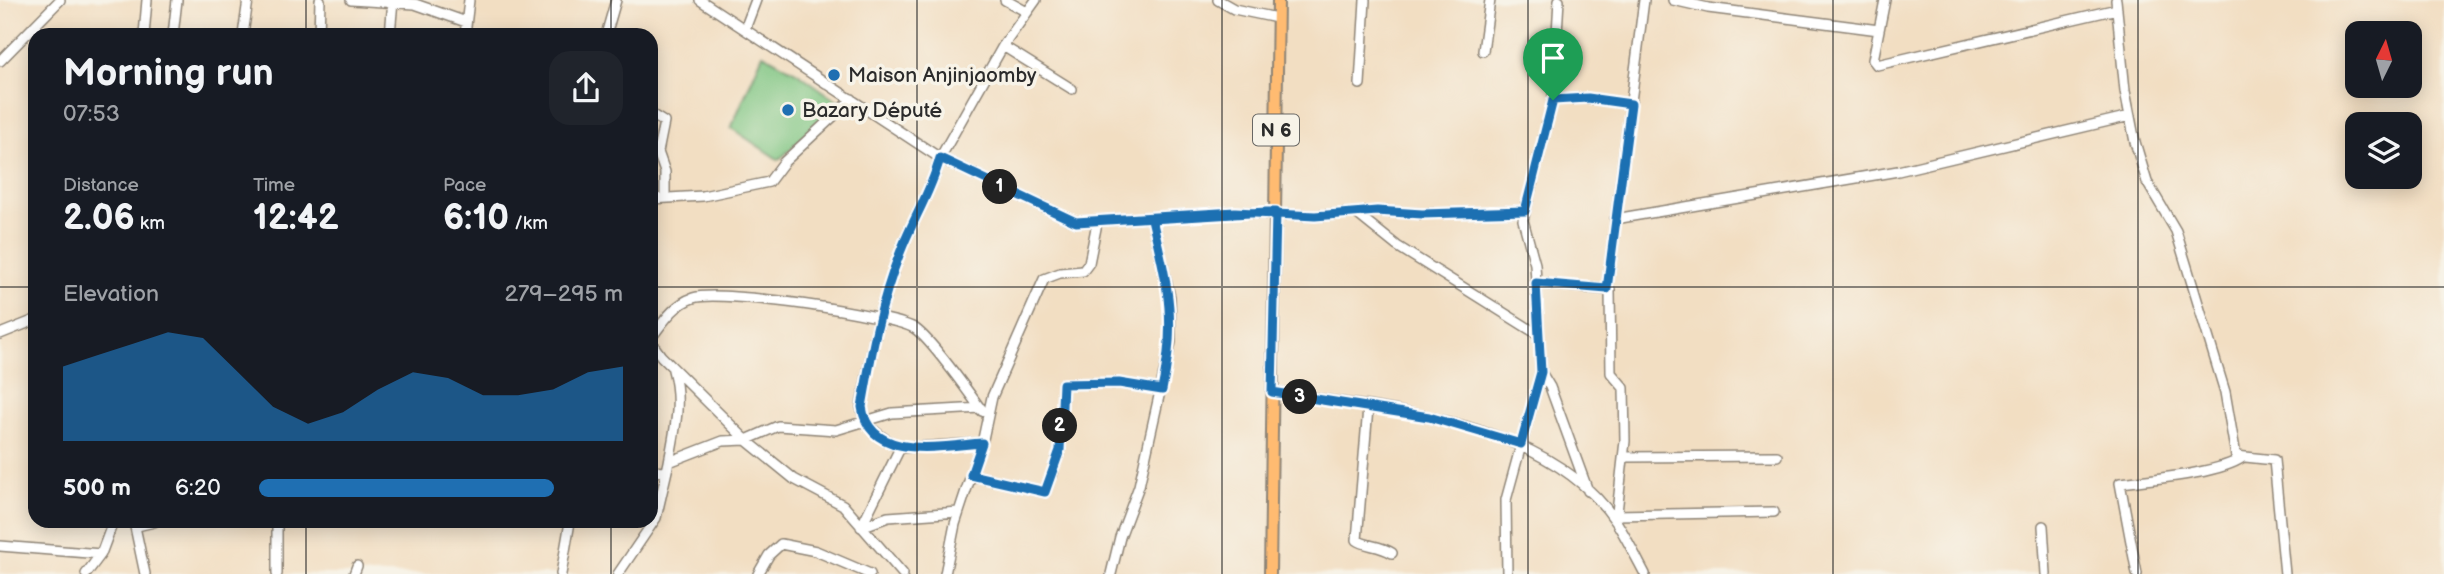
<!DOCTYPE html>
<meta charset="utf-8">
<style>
body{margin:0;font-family:"Balsamiq Sans",sans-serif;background:#20242c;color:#f1f3f6;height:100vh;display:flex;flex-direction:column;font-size:26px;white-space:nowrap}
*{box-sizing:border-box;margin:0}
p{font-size:23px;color:#9ea1a6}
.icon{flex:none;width:38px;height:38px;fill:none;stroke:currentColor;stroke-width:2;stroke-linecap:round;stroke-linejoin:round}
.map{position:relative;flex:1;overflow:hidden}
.panel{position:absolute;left:28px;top:28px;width:630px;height:500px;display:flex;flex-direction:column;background:#171b24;border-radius:21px;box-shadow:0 4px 18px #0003}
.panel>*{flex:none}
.needle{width:46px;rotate:5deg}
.buttons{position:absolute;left:2345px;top:21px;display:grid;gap:14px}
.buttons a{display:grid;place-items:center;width:77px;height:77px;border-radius:14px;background:#171b24;box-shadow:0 4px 18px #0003;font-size:35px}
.pin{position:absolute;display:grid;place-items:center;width:60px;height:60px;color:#fff;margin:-72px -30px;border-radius:50% 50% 50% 0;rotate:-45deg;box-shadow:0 0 7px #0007}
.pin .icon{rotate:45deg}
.km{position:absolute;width:35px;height:35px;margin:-18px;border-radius:50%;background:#222;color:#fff;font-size:19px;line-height:35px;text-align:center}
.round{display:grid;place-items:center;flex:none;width:74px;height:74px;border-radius:21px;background:#20242c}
.overview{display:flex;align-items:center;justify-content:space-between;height:119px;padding:0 35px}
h1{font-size:38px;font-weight:700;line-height:52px}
.figures{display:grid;grid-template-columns:repeat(3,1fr);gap:10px;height:119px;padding:7px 35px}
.figures div{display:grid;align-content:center}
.figures b{font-size:35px;font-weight:700}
.figures small{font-size:19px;font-weight:400}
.figures p{font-size:19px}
.chart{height:196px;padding:14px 35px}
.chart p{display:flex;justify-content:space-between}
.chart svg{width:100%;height:126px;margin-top:7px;fill:#1f6fb2;opacity:.7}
ul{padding:0 35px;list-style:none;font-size:23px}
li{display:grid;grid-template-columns:112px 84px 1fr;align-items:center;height:52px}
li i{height:18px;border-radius:9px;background:#1f6fb2}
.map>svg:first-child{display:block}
.green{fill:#7ec581;stroke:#547856;stroke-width:2}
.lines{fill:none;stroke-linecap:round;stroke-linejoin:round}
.minor-casing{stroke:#8e8476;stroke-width:12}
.major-casing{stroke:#8e8476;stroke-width:14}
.minor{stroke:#fff;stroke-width:9}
.major{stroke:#ffbb71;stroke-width:10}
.route-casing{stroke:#fff;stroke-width:14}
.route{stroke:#1f6fb2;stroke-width:9}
.grid{fill:none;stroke:#2b2b2b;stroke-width:2;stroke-opacity:0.55}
.poi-dot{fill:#1f6fb2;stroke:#f7f3e8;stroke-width:2.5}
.labels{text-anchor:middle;stroke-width:7;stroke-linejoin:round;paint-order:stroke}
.shield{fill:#f7f3e8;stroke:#686764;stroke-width:2}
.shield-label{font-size:19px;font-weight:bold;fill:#2b2b2b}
.poi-label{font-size:21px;fill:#2b2b2b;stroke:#f7f3e8;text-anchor:start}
</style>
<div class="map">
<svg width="2444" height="574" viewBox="0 0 2444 574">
<rect width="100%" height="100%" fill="#f7f3e8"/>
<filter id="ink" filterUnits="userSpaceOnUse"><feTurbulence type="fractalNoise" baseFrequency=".0143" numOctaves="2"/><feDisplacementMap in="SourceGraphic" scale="14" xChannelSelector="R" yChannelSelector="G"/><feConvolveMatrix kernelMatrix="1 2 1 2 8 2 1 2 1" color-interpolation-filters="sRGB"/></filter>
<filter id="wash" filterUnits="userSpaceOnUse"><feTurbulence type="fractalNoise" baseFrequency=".00686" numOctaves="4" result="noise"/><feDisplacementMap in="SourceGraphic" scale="28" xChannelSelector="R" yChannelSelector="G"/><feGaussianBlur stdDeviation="1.57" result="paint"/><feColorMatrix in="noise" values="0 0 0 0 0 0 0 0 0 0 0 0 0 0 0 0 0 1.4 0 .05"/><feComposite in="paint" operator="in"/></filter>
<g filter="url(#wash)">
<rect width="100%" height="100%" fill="#f2dec2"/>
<path class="green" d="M763,54L798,73L840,103L779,160L731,128Z"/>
</g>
<g filter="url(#ink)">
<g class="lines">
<g class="minor-casing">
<path id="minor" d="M351,0L415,4L466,22
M700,0L940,158L1003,46L1036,0
M1005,0L1027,12
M1218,0L1234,9L1277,18
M1559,0L1553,100L1523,220L1535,264L1541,372L1550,387L1588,491
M1673,0L1708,8L1879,30
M1885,0L1873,60L1877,65L2117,9
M2116,0L2125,91L2135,142L2147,182L2176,231L2225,392L2236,456L2274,460L2285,574
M745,29L756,0
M144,35L147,0
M173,35L177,0
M243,35L248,0
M319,35L320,0
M390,35L393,0
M465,35L469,0
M606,35L616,0
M1003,46L1072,89
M1483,51L1490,0
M0,61L60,0
M1360,84L1365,0
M1553,100L1588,98L1631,104
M651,114L664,122L658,152L665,172V198
M651,199L703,196L769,182L784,162L852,99
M1356,213L1397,246L1539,335
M1615,219L1898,171L2130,116
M1536,283L1610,290L1611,373L1624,388L1625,441L1616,521
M1607,289L1644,0
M0,334L35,320
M651,338C662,324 674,304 693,298C720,289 889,314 914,328C929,337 970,394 982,411
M651,342L661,356L746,440L794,479L843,505L903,574
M1272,392C1385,410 1547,418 1617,523C1627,539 1636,557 1645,574
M1368,408L1357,540C1364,546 1380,545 1392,553
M900,448C882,437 865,429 861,407C871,355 880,303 900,253C912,221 931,192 940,158L1076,222L1235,212L1315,216L1377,211L1422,214L1525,211
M1624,457L1777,456
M669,462C675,429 682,402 673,370
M651,471L666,472
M971,475L1045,492L1060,450L1063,384L1119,383L1162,390
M1616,515L1774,512
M134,522L145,574
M137,526L154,522
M2043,526L2046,574
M861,527L900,448L981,443
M861,527L888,517L959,512
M0,546L101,554
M86,574L101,554L113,522
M277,574V522
M354,574L357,566
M561,574L570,522
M618,574L656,518L669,462L723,441L746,440L778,426L836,430L892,413L981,408
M758,574L769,555L781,544L816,551L870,574
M945,574L955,524L983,439L992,397L1044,279L1060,273L1083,271L1089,263L1097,223
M1111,574L1120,537L1139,486L1171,342L1170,297L1152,219
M1507,574L1506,500L1541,372
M2137,574L2120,483C2151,479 2219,474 2243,457"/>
</g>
<g class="major-casing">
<path id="major" d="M1270,574L1278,0"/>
</g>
<use href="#minor" class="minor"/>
<use href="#major" class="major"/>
</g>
</g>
<g class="lines" filter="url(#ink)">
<g class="route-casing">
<path id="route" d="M1553,100L1525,211L1422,214L1377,211L1315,216L1235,212L1076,222L940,158C931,192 912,221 900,253C880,303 871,355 862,407C870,462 942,446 982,443L971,475L1045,492L1060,450L1063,384L1119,383L1162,390C1177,320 1168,287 1152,219L1266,212H1276L1272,392L1429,417L1521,444L1541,372L1536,283L1607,289L1631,104L1588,98L1553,100"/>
</g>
<use href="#route" class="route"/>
</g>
<path class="grid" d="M306,0V35M611,0V35M917,0V574M1222,0V574M1528,0V574M1833,0V574M2138,0V574M0,287H35M651,287H2444M306,522V574M611,522V574"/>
<g class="poi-dot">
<circle cx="834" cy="75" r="7"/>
<circle cx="788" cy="110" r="7"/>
</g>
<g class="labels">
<rect class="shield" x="1253" y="114.5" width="46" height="31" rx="5"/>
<g class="shield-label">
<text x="1276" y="137">N 6</text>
</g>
<g class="poi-label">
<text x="848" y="82">Maison Anjinjaomby</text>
<text x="802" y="117">Bazary Député</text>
</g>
</g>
</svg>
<div class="buttons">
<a><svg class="needle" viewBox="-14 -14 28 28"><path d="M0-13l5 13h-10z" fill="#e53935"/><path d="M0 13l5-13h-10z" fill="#9ea1a6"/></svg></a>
<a><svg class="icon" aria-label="layers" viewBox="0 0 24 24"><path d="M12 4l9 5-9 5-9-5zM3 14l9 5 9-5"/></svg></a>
</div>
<div class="pin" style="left:1553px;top:100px;background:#1e9e55"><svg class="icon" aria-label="arrive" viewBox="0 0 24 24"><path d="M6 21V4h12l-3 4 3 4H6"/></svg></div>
<b class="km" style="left:1000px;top:187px">1</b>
<b class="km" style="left:1060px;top:426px">2</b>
<b class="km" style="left:1300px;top:397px">3</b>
<section class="panel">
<div class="overview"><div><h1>Morning run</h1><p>07:53</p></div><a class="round"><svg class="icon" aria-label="share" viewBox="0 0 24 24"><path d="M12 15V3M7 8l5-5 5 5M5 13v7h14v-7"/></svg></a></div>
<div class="figures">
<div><p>Distance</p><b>2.06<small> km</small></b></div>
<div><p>Time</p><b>12:42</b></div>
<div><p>Pace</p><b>6:10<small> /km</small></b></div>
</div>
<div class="chart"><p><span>Elevation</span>279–295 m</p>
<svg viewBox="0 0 160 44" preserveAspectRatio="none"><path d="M0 44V18L10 14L20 10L30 6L40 8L50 20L60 32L70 38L80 34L90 26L100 20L110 22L120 28L130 28L140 26L150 20L160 18V44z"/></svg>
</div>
<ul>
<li><b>500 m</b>6:20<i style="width:81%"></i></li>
</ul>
</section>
</div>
